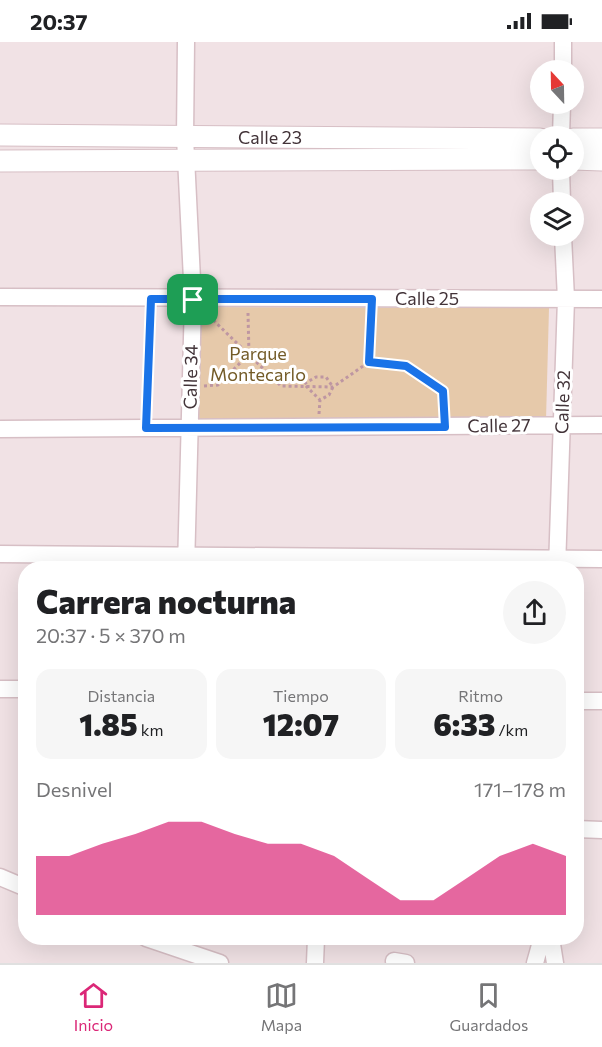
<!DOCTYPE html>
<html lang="es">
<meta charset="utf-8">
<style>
body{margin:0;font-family:Commissioner,sans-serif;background:#f6f6f6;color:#202124;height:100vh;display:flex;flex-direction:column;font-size:22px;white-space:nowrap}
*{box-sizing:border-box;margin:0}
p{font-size:20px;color:#757577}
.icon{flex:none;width:33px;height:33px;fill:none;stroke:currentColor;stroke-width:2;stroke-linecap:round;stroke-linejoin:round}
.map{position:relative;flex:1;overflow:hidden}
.drawer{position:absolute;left:18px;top:519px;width:566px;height:384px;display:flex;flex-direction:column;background:#fff;border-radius:24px;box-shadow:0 6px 24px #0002}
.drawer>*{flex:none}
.needle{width:39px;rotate:338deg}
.fabs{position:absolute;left:530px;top:18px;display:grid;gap:12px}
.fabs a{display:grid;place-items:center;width:54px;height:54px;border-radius:50%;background:#fff;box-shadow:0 6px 24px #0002;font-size:30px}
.pin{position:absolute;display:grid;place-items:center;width:51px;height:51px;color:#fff;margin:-26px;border-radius:12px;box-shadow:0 3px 9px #0006}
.round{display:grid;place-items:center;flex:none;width:63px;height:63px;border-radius:32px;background:#f6f6f6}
.headline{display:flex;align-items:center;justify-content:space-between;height:102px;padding:0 18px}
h1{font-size:33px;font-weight:800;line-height:45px}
.stats{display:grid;grid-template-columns:repeat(3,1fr);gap:9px;height:102px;padding:6px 18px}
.stats div{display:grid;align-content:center;border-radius:15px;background:#f6f6f6;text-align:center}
.stats b{font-size:30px;font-weight:800}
.stats small{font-size:16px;font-weight:400}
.stats p{font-size:16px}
.chart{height:168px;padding:12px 18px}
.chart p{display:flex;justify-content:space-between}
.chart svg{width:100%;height:108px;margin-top:6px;fill:#db2777;opacity:.7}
.status{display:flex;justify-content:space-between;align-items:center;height:42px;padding:0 30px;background:#fff;direction:ltr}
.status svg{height:16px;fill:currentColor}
.dock{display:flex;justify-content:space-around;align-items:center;height:84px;border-top:2px solid #e0e0e0;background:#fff;font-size:16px;color:#757577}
.dock a{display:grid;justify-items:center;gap:3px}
.dock .current{color:#db2777}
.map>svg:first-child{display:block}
.park{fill:#e6c9aa}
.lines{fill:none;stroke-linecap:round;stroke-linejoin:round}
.service-casing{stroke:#d7bfc5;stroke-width:10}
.minor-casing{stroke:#d7bfc5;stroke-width:19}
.tertiary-casing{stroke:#d7bfc5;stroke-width:23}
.path{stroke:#be96a2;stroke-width:3;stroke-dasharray:3 3;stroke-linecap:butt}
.service{stroke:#fff;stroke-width:8}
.minor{stroke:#fff;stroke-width:16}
.tertiary{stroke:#fff;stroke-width:21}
.route-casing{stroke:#fff;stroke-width:12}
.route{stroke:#1a73e8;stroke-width:8}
.labels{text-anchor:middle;stroke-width:6;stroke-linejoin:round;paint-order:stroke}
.street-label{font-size:18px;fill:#423338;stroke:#fff}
.park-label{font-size:18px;fill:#735b27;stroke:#fff}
</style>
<div class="status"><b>20:37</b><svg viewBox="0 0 49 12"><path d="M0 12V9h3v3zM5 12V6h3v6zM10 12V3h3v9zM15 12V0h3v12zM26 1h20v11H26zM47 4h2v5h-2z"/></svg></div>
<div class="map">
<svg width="602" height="921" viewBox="0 0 602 921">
<rect width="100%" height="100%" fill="#f1e2e5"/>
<path class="park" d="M200,265L549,266L546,378L199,381Z"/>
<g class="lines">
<g class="service-casing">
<path id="service" d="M146,386L151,257"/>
</g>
<g class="minor-casing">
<path id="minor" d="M563,28V0
M561,94L562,62
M561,128L562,160
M0,255L602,257
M0,387L602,383
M0,512L602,517
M186,526L193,258L185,95L186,0
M557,526L566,257L563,194
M0,647H26
M576,659H602
M576,787L602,788
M0,835L26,846
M146,896L220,921
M551,896L555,921
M394,919L406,921
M315,921L316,896
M535,921L542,896"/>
</g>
<g class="tertiary-casing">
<path id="tertiary" d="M0,93L540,97
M573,97H602
M573,117L602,118
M0,119L540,117"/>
</g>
<path class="path" d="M371,271L369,320L406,324L443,349L444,371
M209,274L281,344L333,345L369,320
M204,344L218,343L249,312L248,271
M319,372L320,358L329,353L333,345L326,335H316L304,342L320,358"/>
<use href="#service" class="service"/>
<use href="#minor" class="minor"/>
<use href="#tertiary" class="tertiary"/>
</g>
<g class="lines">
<g class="route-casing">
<path id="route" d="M151,257H372L369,320L406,324L443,349L445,385L146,386Z"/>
</g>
<use href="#route" class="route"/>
</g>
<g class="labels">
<g class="street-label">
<text x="270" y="102">Calle 23</text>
<text x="427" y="263">Calle 25</text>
<text transform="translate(191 335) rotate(-89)" y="6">Calle 34</text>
<text transform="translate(563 360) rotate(-88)" y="6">Calle 32</text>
<text transform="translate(499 384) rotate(-1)" y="6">Calle 27</text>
</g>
<g class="park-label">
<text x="258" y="318">Parque<tspan x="258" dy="21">Montecarlo</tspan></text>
</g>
</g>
</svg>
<div class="fabs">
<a><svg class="needle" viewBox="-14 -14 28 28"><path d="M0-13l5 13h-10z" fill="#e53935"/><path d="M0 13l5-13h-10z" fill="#757577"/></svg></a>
<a><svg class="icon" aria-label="locate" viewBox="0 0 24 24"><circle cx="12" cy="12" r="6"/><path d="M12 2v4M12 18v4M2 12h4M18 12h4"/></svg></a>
<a><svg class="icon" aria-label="layers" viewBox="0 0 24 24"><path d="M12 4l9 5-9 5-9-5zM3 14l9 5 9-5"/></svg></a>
</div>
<div class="pin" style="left:193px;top:258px;background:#1e9e55"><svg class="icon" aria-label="arrive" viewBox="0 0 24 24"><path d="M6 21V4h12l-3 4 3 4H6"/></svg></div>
<section class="drawer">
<div class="headline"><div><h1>Carrera nocturna</h1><p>20:37 · 5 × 370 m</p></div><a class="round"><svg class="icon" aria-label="share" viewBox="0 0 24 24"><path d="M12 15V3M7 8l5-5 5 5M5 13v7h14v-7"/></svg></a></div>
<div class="stats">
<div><p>Distancia</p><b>1.85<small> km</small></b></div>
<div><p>Tiempo</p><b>12:07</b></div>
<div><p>Ritmo</p><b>6:33<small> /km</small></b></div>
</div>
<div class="chart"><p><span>Desnivel</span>171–178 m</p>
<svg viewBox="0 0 160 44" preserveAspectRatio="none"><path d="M0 44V20L10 20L20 15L30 11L40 6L50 6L60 11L70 15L80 15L90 20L100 29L110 38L120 38L130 29L140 20L150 15L160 20V44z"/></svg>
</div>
</section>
</div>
<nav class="dock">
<a class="current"><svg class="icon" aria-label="home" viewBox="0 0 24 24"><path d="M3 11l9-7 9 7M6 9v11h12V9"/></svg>Inicio</a>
<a><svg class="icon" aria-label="map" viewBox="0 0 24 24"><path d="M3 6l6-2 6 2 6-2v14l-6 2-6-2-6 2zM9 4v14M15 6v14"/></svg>Mapa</a>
<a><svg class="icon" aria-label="saved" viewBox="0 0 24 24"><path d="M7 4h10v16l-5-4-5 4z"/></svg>Guardados</a>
</nav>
